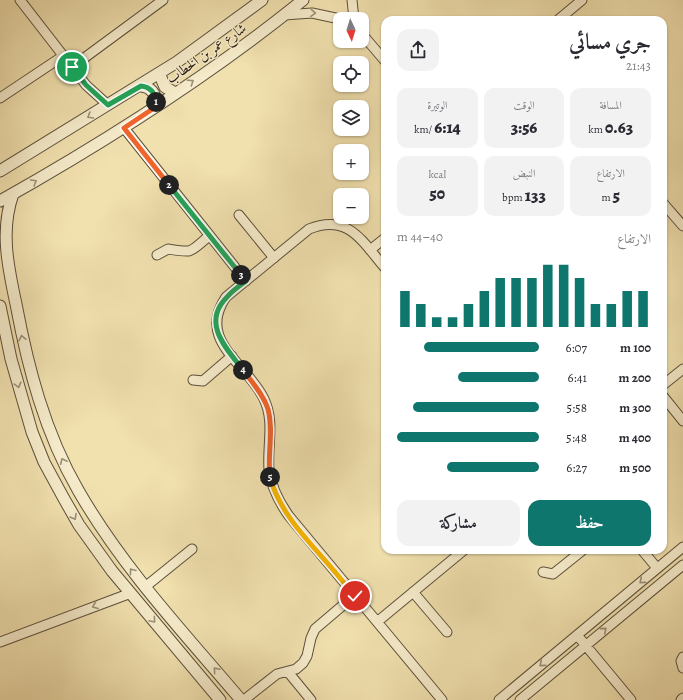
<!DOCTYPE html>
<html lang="ar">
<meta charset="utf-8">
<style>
body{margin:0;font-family:Alegreya,Amiri,serif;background:#f2f2f3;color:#2b2b33;direction:rtl;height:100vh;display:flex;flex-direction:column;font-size:15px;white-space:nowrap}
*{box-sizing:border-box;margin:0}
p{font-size:13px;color:#7c7c81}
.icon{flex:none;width:22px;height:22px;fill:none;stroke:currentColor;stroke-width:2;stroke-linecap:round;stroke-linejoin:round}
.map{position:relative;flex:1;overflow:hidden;direction:ltr}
.side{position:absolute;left:381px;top:16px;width:286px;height:538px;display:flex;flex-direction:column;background:#fff;border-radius:12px;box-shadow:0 1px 3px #0004;direction:rtl}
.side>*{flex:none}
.needle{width:26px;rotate:176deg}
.buttons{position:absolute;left:333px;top:12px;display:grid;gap:8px}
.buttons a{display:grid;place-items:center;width:36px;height:36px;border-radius:8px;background:#fff;box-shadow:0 1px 3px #0004;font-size:20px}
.pin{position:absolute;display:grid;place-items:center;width:34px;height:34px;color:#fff;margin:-17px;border:2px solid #fff;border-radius:50%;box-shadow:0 1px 4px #0007}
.km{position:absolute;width:20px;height:20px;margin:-10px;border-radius:50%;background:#222;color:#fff;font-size:11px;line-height:20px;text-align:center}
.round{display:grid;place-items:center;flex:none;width:42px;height:42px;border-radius:12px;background:#f2f2f3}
.overview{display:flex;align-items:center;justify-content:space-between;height:68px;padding:0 16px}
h1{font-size:22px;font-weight:800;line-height:30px}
.stats{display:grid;grid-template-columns:repeat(3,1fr);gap:6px;height:68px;padding:4px 16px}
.stats div{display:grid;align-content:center;border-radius:10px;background:#f2f2f3;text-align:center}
.stats b{font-size:17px;font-weight:800}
.stats small{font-size:11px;font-weight:400}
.stats p{font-size:11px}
.chart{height:112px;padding:8px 16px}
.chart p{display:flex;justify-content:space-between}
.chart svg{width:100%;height:72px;margin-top:4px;stroke:#0f766e;stroke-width:6}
.action{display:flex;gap:8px;margin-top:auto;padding:8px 16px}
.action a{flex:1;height:46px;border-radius:12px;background:#0f766e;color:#fff;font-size:16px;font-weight:800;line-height:46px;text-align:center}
.action a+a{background:#f2f2f3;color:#2b2b33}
ul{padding:0 16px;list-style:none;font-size:13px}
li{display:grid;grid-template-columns:64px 48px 1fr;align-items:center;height:30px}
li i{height:10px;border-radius:5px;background:#0f766e}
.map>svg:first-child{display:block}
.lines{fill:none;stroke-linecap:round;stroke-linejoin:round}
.minor-casing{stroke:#5c503c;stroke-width:11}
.tertiary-casing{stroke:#5c503c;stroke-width:13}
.minor{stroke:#f6eccb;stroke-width:9}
.tertiary{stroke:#f6eccb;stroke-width:11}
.oneway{stroke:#9b9079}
.split-1-casing{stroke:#fff;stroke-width:8}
.split-2-casing{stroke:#fff;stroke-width:8}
.split-3-casing{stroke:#fff;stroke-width:8}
.split-4-casing{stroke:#fff;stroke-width:8}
.split-5-casing{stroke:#fff;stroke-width:8}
.split-6-casing{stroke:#fff;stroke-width:8}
.split-7-casing{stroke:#fff;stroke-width:8}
.split-1{stroke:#22a559;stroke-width:5}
.split-2{stroke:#f0652b;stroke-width:5}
.split-3{stroke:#22a559;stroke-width:5}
.split-4{stroke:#22a559;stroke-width:5}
.split-5{stroke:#f0652b;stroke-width:5}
.split-6{stroke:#f5b400;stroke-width:5}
.split-7{stroke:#f5b400;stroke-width:5}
.labels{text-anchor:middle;stroke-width:3;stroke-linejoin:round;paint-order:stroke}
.street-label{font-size:14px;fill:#2b2015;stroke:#f6eccb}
</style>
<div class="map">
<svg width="683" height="700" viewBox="0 0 683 700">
<rect width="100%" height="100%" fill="#f1e1af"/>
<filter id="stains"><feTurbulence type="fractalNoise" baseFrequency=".005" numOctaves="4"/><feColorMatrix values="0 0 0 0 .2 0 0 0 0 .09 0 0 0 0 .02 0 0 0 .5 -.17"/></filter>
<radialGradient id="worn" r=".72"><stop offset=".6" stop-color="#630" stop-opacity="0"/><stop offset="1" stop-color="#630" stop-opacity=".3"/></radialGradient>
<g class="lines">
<g class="minor-casing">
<path id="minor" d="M20,0L86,85L108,105
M352,0L354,19
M284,15L312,13L340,19
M558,20L582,0
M362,34L385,61
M72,67L163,0
M0,98L63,56
M124,128L246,281
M663,203L683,226
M239,215L274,258
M370,250L385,238
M157,255L168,249C194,253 189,253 209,236
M385,268C362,241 348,213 309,229L226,297C196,341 247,363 264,399C275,422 267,445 269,469C271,487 279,502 289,516L442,700
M193,380L203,381L232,356
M663,385L683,369
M663,396L683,421
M642,550L657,568
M543,572L553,574L583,550
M145,587L192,549
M413,592L447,632
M377,622L464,550
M577,635L631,700
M0,642L131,593
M683,657L681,661L683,668
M288,672L311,700
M244,700L277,674L296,669L303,663L307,656L311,638L315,629L355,595
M499,700L683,547
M520,700L683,565
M681,700L683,698"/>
</g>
<g class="tertiary-casing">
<path id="tertiary" d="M159,73L165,87L175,93
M141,86C152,87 156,95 157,106
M0,171L177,62L262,0
M13,194C0,230 8,267 16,304C28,368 45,433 78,490C122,567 184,633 241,700
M0,201C105,142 209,76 303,0
M0,306L11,359L32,432L44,462L63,497L79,525L112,571L220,700"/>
</g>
<use href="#minor" class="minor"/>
<use href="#tertiary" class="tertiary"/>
</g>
<defs><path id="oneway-chevron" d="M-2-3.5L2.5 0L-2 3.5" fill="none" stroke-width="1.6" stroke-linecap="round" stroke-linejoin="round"/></defs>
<g class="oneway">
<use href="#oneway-chevron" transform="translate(313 13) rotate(4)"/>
<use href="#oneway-chevron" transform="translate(191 82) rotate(-34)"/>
<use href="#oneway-chevron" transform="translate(90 116) rotate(149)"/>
<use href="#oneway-chevron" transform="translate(34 182) rotate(-30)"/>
<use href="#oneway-chevron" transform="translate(22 338) rotate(-102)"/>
<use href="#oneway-chevron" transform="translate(18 385) rotate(75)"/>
<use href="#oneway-chevron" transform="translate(63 461) rotate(-115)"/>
<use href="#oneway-chevron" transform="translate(74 517) rotate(60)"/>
<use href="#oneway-chevron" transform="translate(132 571) rotate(-128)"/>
<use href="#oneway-chevron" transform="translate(642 581) rotate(140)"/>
<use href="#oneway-chevron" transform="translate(95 606) rotate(159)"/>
<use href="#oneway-chevron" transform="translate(153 620) rotate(50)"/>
<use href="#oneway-chevron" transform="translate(604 630) rotate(-40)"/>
<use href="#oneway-chevron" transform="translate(542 664) rotate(140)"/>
<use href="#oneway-chevron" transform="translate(216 670) rotate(-131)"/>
</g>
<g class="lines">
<g class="split-1-casing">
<path id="split-1" d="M72,67L86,85L108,105L141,86C150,87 155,92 156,102"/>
</g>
<g class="split-2-casing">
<path id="split-2" d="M156,102L157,106L124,128L169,185"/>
</g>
<g class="split-3-casing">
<path id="split-3" d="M169,185L241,275"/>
</g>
<g class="split-4-casing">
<path id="split-4" d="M241,275L246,281C239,286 232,291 227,297C201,323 226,348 243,370"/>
</g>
<g class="split-5-casing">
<path id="split-5" d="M243,370C252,382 263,394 268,409C274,431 267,455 270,477"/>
</g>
<g class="split-6-casing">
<path id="split-6" d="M270,477C280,515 311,543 335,572"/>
</g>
<g class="split-7-casing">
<path id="split-7" d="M335,572L355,596"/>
</g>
<use href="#split-1" class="split-1"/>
<use href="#split-2" class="split-2"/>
<use href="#split-3" class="split-3"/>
<use href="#split-4" class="split-4"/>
<use href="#split-5" class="split-5"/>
<use href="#split-6" class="split-6"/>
<use href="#split-7" class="split-7"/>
</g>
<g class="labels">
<g class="street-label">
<text transform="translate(206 53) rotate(-35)" y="5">شارع عمر بن الخطاب</text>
</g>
</g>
<rect width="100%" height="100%" filter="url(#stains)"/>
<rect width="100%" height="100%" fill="url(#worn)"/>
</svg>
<div class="buttons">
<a><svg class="needle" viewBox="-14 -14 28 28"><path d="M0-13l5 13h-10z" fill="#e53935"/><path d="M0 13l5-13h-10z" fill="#7c7c81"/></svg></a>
<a><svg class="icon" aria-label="locate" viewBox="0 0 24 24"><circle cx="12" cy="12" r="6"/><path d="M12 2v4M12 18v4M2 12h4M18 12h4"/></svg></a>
<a><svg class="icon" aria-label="layers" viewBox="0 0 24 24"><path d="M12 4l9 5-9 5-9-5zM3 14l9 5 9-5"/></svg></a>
<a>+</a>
<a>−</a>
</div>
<div class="pin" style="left:72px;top:67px;background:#1e9e55"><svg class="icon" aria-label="arrive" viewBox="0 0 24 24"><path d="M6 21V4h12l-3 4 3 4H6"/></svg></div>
<div class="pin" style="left:355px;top:596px;background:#d93025"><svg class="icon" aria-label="check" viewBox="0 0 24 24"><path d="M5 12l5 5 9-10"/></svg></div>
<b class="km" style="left:156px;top:102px">1</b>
<b class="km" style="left:169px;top:185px">2</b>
<b class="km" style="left:241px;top:275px">3</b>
<b class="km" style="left:243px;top:370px">4</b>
<b class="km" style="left:270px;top:477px">5</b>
<section class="side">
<div class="overview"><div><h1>جري مسائي</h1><p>21:43</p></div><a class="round"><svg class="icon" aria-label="share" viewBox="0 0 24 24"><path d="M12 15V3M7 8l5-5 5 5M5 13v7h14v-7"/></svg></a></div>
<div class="stats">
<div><p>المسافة</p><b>0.63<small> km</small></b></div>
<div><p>الوقت</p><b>3:56</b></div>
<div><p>الوتيرة</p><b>6:14<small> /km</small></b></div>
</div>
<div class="stats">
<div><p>الارتفاع</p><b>5<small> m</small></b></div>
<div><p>النبض</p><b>133<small> bpm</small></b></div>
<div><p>kcal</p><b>50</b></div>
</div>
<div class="chart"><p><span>الارتفاع</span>40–44 m</p>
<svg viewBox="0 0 160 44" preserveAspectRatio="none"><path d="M5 44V22M15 44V30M25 44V38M35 44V38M45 44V30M55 44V22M65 44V14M75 44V14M85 44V14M95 44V6M105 44V6M115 44V14M125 44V30M135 44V30M145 44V22M155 44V22"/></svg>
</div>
<ul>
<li><b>100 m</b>6:07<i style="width:81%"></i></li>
<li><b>200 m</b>6:41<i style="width:57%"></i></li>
<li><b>300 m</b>5:58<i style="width:89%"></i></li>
<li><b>400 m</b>5:48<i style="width:100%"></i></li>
<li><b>500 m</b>6:27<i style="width:65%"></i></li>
</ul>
<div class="action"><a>حفظ</a><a>مشاركة</a></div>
</section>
</div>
